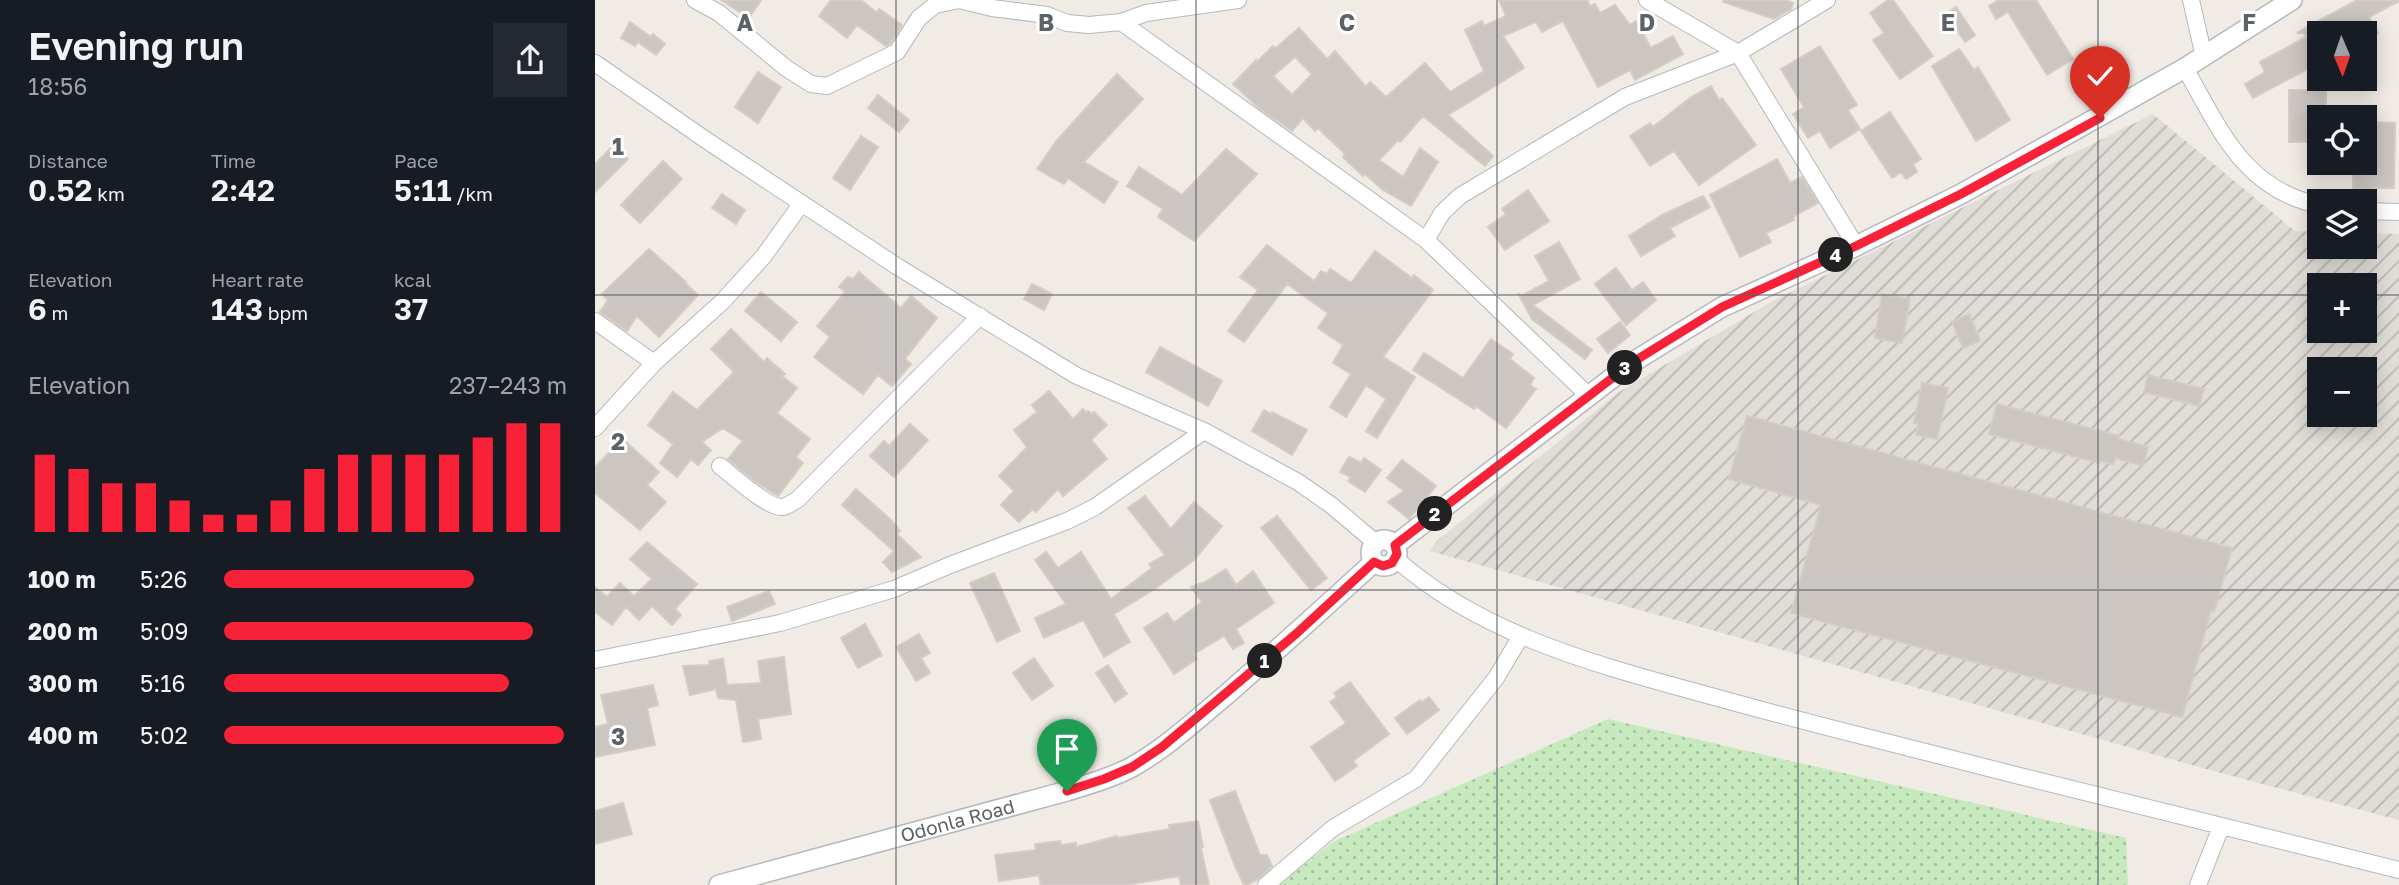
<!DOCTYPE html>
<meta charset="utf-8">
<style>
body{margin:0;font-family:"Golos Text",sans-serif;background:#242831;color:#f1f3f6;height:100vh;display:flex;flex-direction:column;font-size:26px;white-space:nowrap}
*{box-sizing:border-box;margin:0}
p{font-size:23px;color:#9ea1a6}
.icon{flex:none;width:38px;height:38px;fill:none;stroke:currentColor;stroke-width:2;stroke-linecap:round;stroke-linejoin:round}
.map{position:relative;flex:1;overflow:hidden}
.drawer{display:flex;flex-direction:column;background:#171b24;width:595px}
.drawer>*{flex:none}
.needle{width:46px;rotate:178deg}
.buttons{position:absolute;left:1712px;top:21px;display:grid;gap:14px}
.buttons a{display:grid;place-items:center;width:70px;height:70px;border-radius:0px;background:#171b24;box-shadow:0 4px 18px #0003;font-size:35px}
.pin{position:absolute;display:grid;place-items:center;width:60px;height:60px;color:#fff;margin:-72px -30px;border-radius:50% 50% 50% 0;rotate:-45deg;box-shadow:0 0 7px #0007}
.pin .icon{rotate:45deg}
.km{position:absolute;width:35px;height:35px;margin:-18px;border-radius:50%;background:#222;color:#fff;font-size:19px;line-height:35px;text-align:center}
.round{display:grid;place-items:center;flex:none;width:74px;height:74px;border-radius:0px;background:#242831}
.summary{display:flex;align-items:center;justify-content:space-between;height:119px;padding:0 28px}
h1{font-size:38px;font-weight:600;line-height:52px}
.stats{display:grid;grid-template-columns:repeat(3,1fr);gap:10px;height:119px;padding:7px 28px}
.stats div{display:grid;align-content:center}
.stats b{font-size:30px;font-weight:600}
.stats small{font-size:19px;font-weight:400}
.stats p{font-size:19px}
.chart{height:196px;padding:14px 28px}
.chart p{display:flex;justify-content:space-between}
.chart svg{width:100%;height:126px;margin-top:7px;stroke:#f72237;stroke-width:6}
ul{padding:0 28px;list-style:none;font-size:23px}
li{display:grid;grid-template-columns:112px 84px 1fr;align-items:center;height:52px}
li i{height:18px;border-radius:9px;background:#f72237}
main{display:flex;flex:1;min-height:0}
.map>svg:first-child{display:block}
.industrial{fill:url(#industrial-furrows);fill-rule:evenodd}
.grass{fill:url(#grass-dots)}
.building{fill:#cbc6c1;stroke:#d5ccc2;stroke-width:2;fill-rule:evenodd}
.lines{fill:none;stroke-linecap:round;stroke-linejoin:round}
.minor-casing{stroke:#b5b8bc;stroke-width:18}
.tertiary-casing{stroke:#b5b8bc;stroke-width:22}
.minor{stroke:#fff;stroke-width:16}
.tertiary{stroke:#fff;stroke-width:19}
.route-casing{stroke:#fff;stroke-width:14}
.route{stroke:#f72237;stroke-width:9}
.grid{fill:none;stroke:#5c6266;stroke-width:2;stroke-opacity:0.55}
.labels{text-anchor:middle;stroke-width:6;stroke-linejoin:round;paint-order:stroke}
.street-label{font-size:19px;fill:#5c6266;stroke:#fff}
.grid-label{font-size:23px;text-anchor:middle;font-weight:bold;fill:#5c6266;stroke:#fff;stroke-width:6;stroke-linejoin:round;paint-order:stroke}
</style>
<main>
<section class="drawer">
<div class="summary"><div><h1>Evening run</h1><p>18:56</p></div><a class="round"><svg class="icon" aria-label="share" viewBox="0 0 24 24"><path d="M12 15V3M7 8l5-5 5 5M5 13v7h14v-7"/></svg></a></div>
<div class="stats">
<div><p>Distance</p><b>0.52<small> km</small></b></div>
<div><p>Time</p><b>2:42</b></div>
<div><p>Pace</p><b>5:11<small> /km</small></b></div>
</div>
<div class="stats">
<div><p>Elevation</p><b>6<small> m</small></b></div>
<div><p>Heart rate</p><b>143<small> bpm</small></b></div>
<div><p>kcal</p><b>37</b></div>
</div>
<div class="chart"><p><span>Elevation</span>237–243 m</p>
<svg viewBox="0 0 160 44" preserveAspectRatio="none"><path d="M5 44V17M15 44V22M25 44V27M35 44V27M45 44V33M55 44V38M65 44V38M75 44V33M85 44V22M95 44V17M105 44V17M115 44V17M125 44V17M135 44V11M145 44V6M155 44V6"/></svg>
</div>
<ul>
<li><b>100 m</b>5:26<i style="width:73%"></i></li>
<li><b>200 m</b>5:09<i style="width:90%"></i></li>
<li><b>300 m</b>5:16<i style="width:83%"></i></li>
<li><b>400 m</b>5:02<i style="width:99%"></i></li>
</ul>
</section>
<div class="map">
<svg width="1804" height="885" viewBox="0 0 1804 885">
<defs>
<pattern id="industrial-furrows" width="10" height="10" patternUnits="userSpaceOnUse" patternTransform="scale(1.75)"><rect width="10" height="10" fill="#e0ddd8"/><path d="M-1 1l2-2M0 10L10 0M9 11l2-2" fill="none" stroke="#b9b7b3"/></pattern>
<pattern id="grass-dots" width="8" height="8" patternUnits="userSpaceOnUse" patternTransform="scale(1.75)"><rect width="8" height="8" fill="#c6e9be"/><path d="M2 2h.1M6 6h.1" fill="none" stroke="#a4c09e" stroke-width="1.8" stroke-linecap="round"/></pattern>
</defs>
<rect width="100%" height="100%" fill="#f0ebe4"/>
<path class="industrial" d="M1558,114L1700,231L1724,232V247H1769V233L1804,234V820L1611,769L835,551L842,541L1024,392L1176,302ZM1724,285H1769V331H1724ZM1724,369H1769V415H1724Z"/>
<path class="grass" d="M1013,719L1531,838L1533,885H684L738,842Z"/>
<path class="building" d="M126,0H166L154,18Z
M236,0H266L282,13L284,9L307,25L295,44L291,46L262,25L252,38L224,16Z
M904,0H992L995,6L1000,4L1005,13L1020,5L1035,25L1041,21L1056,48L1078,36L1088,54L1040,80L1035,70L1003,87L968,21L947,32L941,22L908,36L929,68L853,115L898,156L890,166L828,116L805,142L803,140L784,160L808,177L825,148L843,162L816,206L788,190L770,174L768,176L748,157L750,154L723,128L720,131L708,118L697,131L665,109L638,84L661,60L662,62L678,46L681,48L704,28L732,59L740,51L771,87L775,82L791,97L830,63L855,92L889,71L870,30L887,21L889,26L911,16ZM700,57L717,74L697,95L678,76Z
M1129,0H1191L1198,3L1196,9L1179,19L1128,2Z
M1293,0H1298L1338,56L1305,79L1278,40L1289,33L1275,13Z
M1404,0H1441L1478,59L1452,75L1413,12L1401,19L1394,6Z
M1762,0L1804,1L1774,17L1783,33H1724V63L1658,98L1650,84L1670,72L1665,62L1711,37L1709,33H1702Z
M1361,7L1380,35L1370,42L1351,14Z
M35,22L56,37L58,34L70,44L61,55L43,42L40,46L26,38Z
M1225,46L1262,105L1253,110L1265,129L1235,148L1225,131L1213,138L1198,114L1209,107L1186,69Z
M1364,49L1379,70L1383,67L1415,120L1381,141L1337,66Z
M163,72L186,87L163,123L140,107Z
M522,74L548,99L489,162L523,182L509,203L473,178L469,184L442,169L462,140Z
M1116,86L1124,100L1127,98L1161,145L1104,185L1079,151L1055,166L1035,136L1055,123L1058,127L1096,97Z
M1694,90H1731V106H1726V115H1724V142H1694Z
M283,95L314,120L304,132L273,108Z
M1295,112L1326,159L1318,164L1322,172L1311,179L1306,172L1297,178L1266,131Z
M1769,122L1800,123L1799,188H1776L1775,201H1758V163H1769Z
M266,136L283,147L255,190L238,178Z
M19,145L33,159L0,192V164Z
M631,149L662,174L599,241L563,217L568,209L532,186L544,167L587,195Z
M1182,159L1195,183L1207,177L1223,203L1202,214L1198,218L1199,220L1171,233L1176,242L1145,257L1115,195Z
M68,161L87,179L45,223L26,205Z
M933,190L954,221L910,250L893,227L911,214L907,209Z
M127,194L150,210L141,224L117,208Z
M1108,196L1115,207L1075,228L1080,236L1046,256L1034,236L1067,215Z
M964,242L985,279L938,305L997,350L990,359L937,319L923,293L926,296L954,281L940,256Z
M672,245L719,281L726,271L732,274L735,269L756,283L780,251L817,278L819,275L838,290L788,357L820,377L782,438L771,431L791,399L771,385L751,417L735,407L756,374L738,363L748,345L723,328L733,313L692,284L649,342L633,331L663,290L645,277Z
M54,249L91,282L90,283L103,295L64,337L42,316L32,331L5,312L13,300L7,294Z
M1021,268L1037,290L1048,282L1061,300L1031,325L1000,284Z
M264,272L306,308L316,296L342,318L310,359L316,364L297,386L283,375L268,394L219,357L235,337L222,326L250,292L244,287L253,277L258,279Z
M437,284L457,294L449,310L429,299Z
M166,292L202,322L186,341L150,311Z
M1287,294L1315,299L1307,343L1280,338Z
M1374,314L1385,341L1368,348L1357,322Z
M1025,322L1035,335L1013,353L1002,339Z
M136,329L169,362L172,358L190,374L187,376L202,388L182,413L215,439L201,457L208,463L183,496L161,482L133,459L148,441L128,428L107,442L116,450L103,465L96,459L82,477L65,463L78,444L53,425L78,392L102,410L139,372L116,349Z
M896,339L918,354L915,359L939,378L935,385L941,389L911,428L881,406L879,409L818,370L829,353L868,378Z
M565,347L627,381L613,406L551,372Z
M1553,375L1609,389L1604,406L1549,392Z
M1327,383L1353,388L1342,439L1321,435L1323,424L1319,423Z
M454,391L478,419L488,409L491,413L493,411L497,414L499,412L512,425L496,440L512,459L468,496L463,489L441,512L438,509L424,522L406,505L419,491L404,476L432,447L419,430L442,412L437,405Z
M1402,404L1524,436L1523,439L1553,447L1548,466L1521,458L1518,464L1505,461L1504,463L1394,434Z
M669,410L676,414L677,412L712,430L697,455L657,431Z
M1152,416L1637,548L1619,612L1616,611L1587,717L1196,613L1226,505L1134,479Z
M315,424L333,440L299,477L275,456L289,441L294,446Z
M28,439L64,472L52,485L71,502L45,530L0,493V467Z
M754,457L766,463L769,458L786,470L770,492L753,481L756,477L745,472Z
M807,460L841,486L814,519L793,502L809,491L792,478Z
M261,489L296,520L305,531L302,534L326,557L297,572L288,562L299,551L247,505Z
M550,496L576,529L599,502L627,526L599,560L561,588L519,614L535,642L509,657L489,621H486L449,638L440,618L471,604L440,560L451,552L463,568L486,552L516,599L557,568L554,564L570,555L533,508Z
M682,516L732,578L716,590L666,528Z
M52,542L102,584L80,609L86,615L77,625L57,606L44,620L31,607L17,625L0,612V587L12,597L25,583L39,596L57,579L35,559Z
M631,569L641,585L658,571L679,603L641,629L649,643L638,649L629,636L599,654L602,659L579,674L549,628L572,613L579,623L607,602L596,587L610,582Z
M399,573L425,631L402,642L375,583Z
M174,591L180,604L137,621L132,607Z
M270,624L287,655L263,668L246,638Z
M324,634L335,653L326,658L335,673L321,681L301,647Z
M189,657L196,714L163,719L166,739L148,742L141,700L123,698L121,689L95,695L88,666L115,665L114,661L128,659L132,685L166,683L163,661Z
M439,658L458,686L437,700L418,673Z
M513,665L532,694L520,702L501,673Z
M755,682L794,734L758,761L762,766L740,781L716,747L751,723L735,702L742,697L739,693Z
M58,685L63,705L52,708L60,745L0,757V727L13,724L6,695Z
M834,697L844,710L812,734L800,718L825,700L827,702Z
M640,791L665,855H672L677,866L662,880L651,885H649L640,866L615,800Z
M28,803L37,834L0,844V811Z
M603,821L608,847L606,848L614,885H586L584,876L531,885H446L444,875L404,881L400,855L441,850L440,844L465,841L466,845L481,843V847L522,836V838L575,829L574,825Z"/>
<g class="lines">
<g class="minor-casing">
<path id="minor" d="M100,0L124,13L191,68L216,84L232,86L302,52L324,18L340,5L364,0L397,8L452,15L472,23L494,25L526,22L551,13L643,0
M1052,0L1143,53L1261,246
M1596,0L1609,57
M526,22L831,240L995,397
M0,63L111,140L303,267L482,376L609,431L703,482L736,505L781,543
M1590,68C1624,128 1649,190 1724,205
M1769,211L1804,212
M831,240L847,213L865,196L1030,97L1143,53L1232,0
M0,321L59,363
M0,428L59,363L127,302L168,257L207,203
M125,466C137,475 172,508 187,507C192,507 197,502 202,500L385,316
M801,559C882,631 991,662 1094,690C1162,709 1230,727 1299,744C1467,787 1635,829 1804,870
M0,660L185,623L299,589L355,565L472,521L500,507L609,431
M671,885L738,828L821,779L901,678L926,636
M1603,885L1626,827"/>
</g>
<g class="tertiary-casing">
<g id="tertiary">
<circle cx="789" cy="553" r="13"/>
<path d="M800,545L1038,362L1127,307L1261,246L1366,194L1590,68L1697,0"/>
<path id="s1" d="M124,885L472,791C494,784 517,778 537,767C571,748 601,720 631,695C681,651 730,607 779,562"/>
</g>
</g>
<use href="#minor" class="minor"/>
<use href="#tertiary" class="tertiary"/>
</g>
<g class="lines">
<g class="route-casing">
<path id="route" d="M472,791L509,779L537,767L567,747L702,633L779,562L788,566L797,563L802,554L800,545L1038,362L1127,307L1261,246L1366,194L1505,118"/>
</g>
<use href="#route" class="route"/>
</g>
<path class="grid" d="M301,0V885M601,0V885M902,0V885M1203,0V885M1503,0V885M0,295H1724M1769,295H1804M0,590H1804"/>
<g class="labels">
<g class="street-label">
<text dy="7" stroke="none"><textPath href="#s1" startOffset="247">Odonla Road</textPath></text>
</g>
</g>
<g class="grid-label">
<text x="150" y="31">A</text>
<text x="451" y="31">B</text>
<text x="752" y="31">C</text>
<text x="1052" y="31">D</text>
<text x="1353" y="31">E</text>
<text x="1654" y="31">F</text>
<text x="23" y="155">1</text>
<text x="23" y="450">2</text>
<text x="23" y="745">3</text>
</g>
</svg>
<div class="buttons">
<a><svg class="needle" viewBox="-14 -14 28 28"><path d="M0-13l5 13h-10z" fill="#e53935"/><path d="M0 13l5-13h-10z" fill="#9ea1a6"/></svg></a>
<a><svg class="icon" aria-label="locate" viewBox="0 0 24 24"><circle cx="12" cy="12" r="6"/><path d="M12 2v4M12 18v4M2 12h4M18 12h4"/></svg></a>
<a><svg class="icon" aria-label="layers" viewBox="0 0 24 24"><path d="M12 4l9 5-9 5-9-5zM3 14l9 5 9-5"/></svg></a>
<a>+</a>
<a>−</a>
</div>
<div class="pin" style="left:472px;top:791px;background:#1e9e55"><svg class="icon" aria-label="arrive" viewBox="0 0 24 24"><path d="M6 21V4h12l-3 4 3 4H6"/></svg></div>
<div class="pin" style="left:1505px;top:118px;background:#d93025"><svg class="icon" aria-label="check" viewBox="0 0 24 24"><path d="M5 12l5 5 9-10"/></svg></div>
<b class="km" style="left:670px;top:661px">1</b>
<b class="km" style="left:840px;top:514px">2</b>
<b class="km" style="left:1030px;top:368px">3</b>
<b class="km" style="left:1241px;top:255px">4</b>
</div>
</main>
